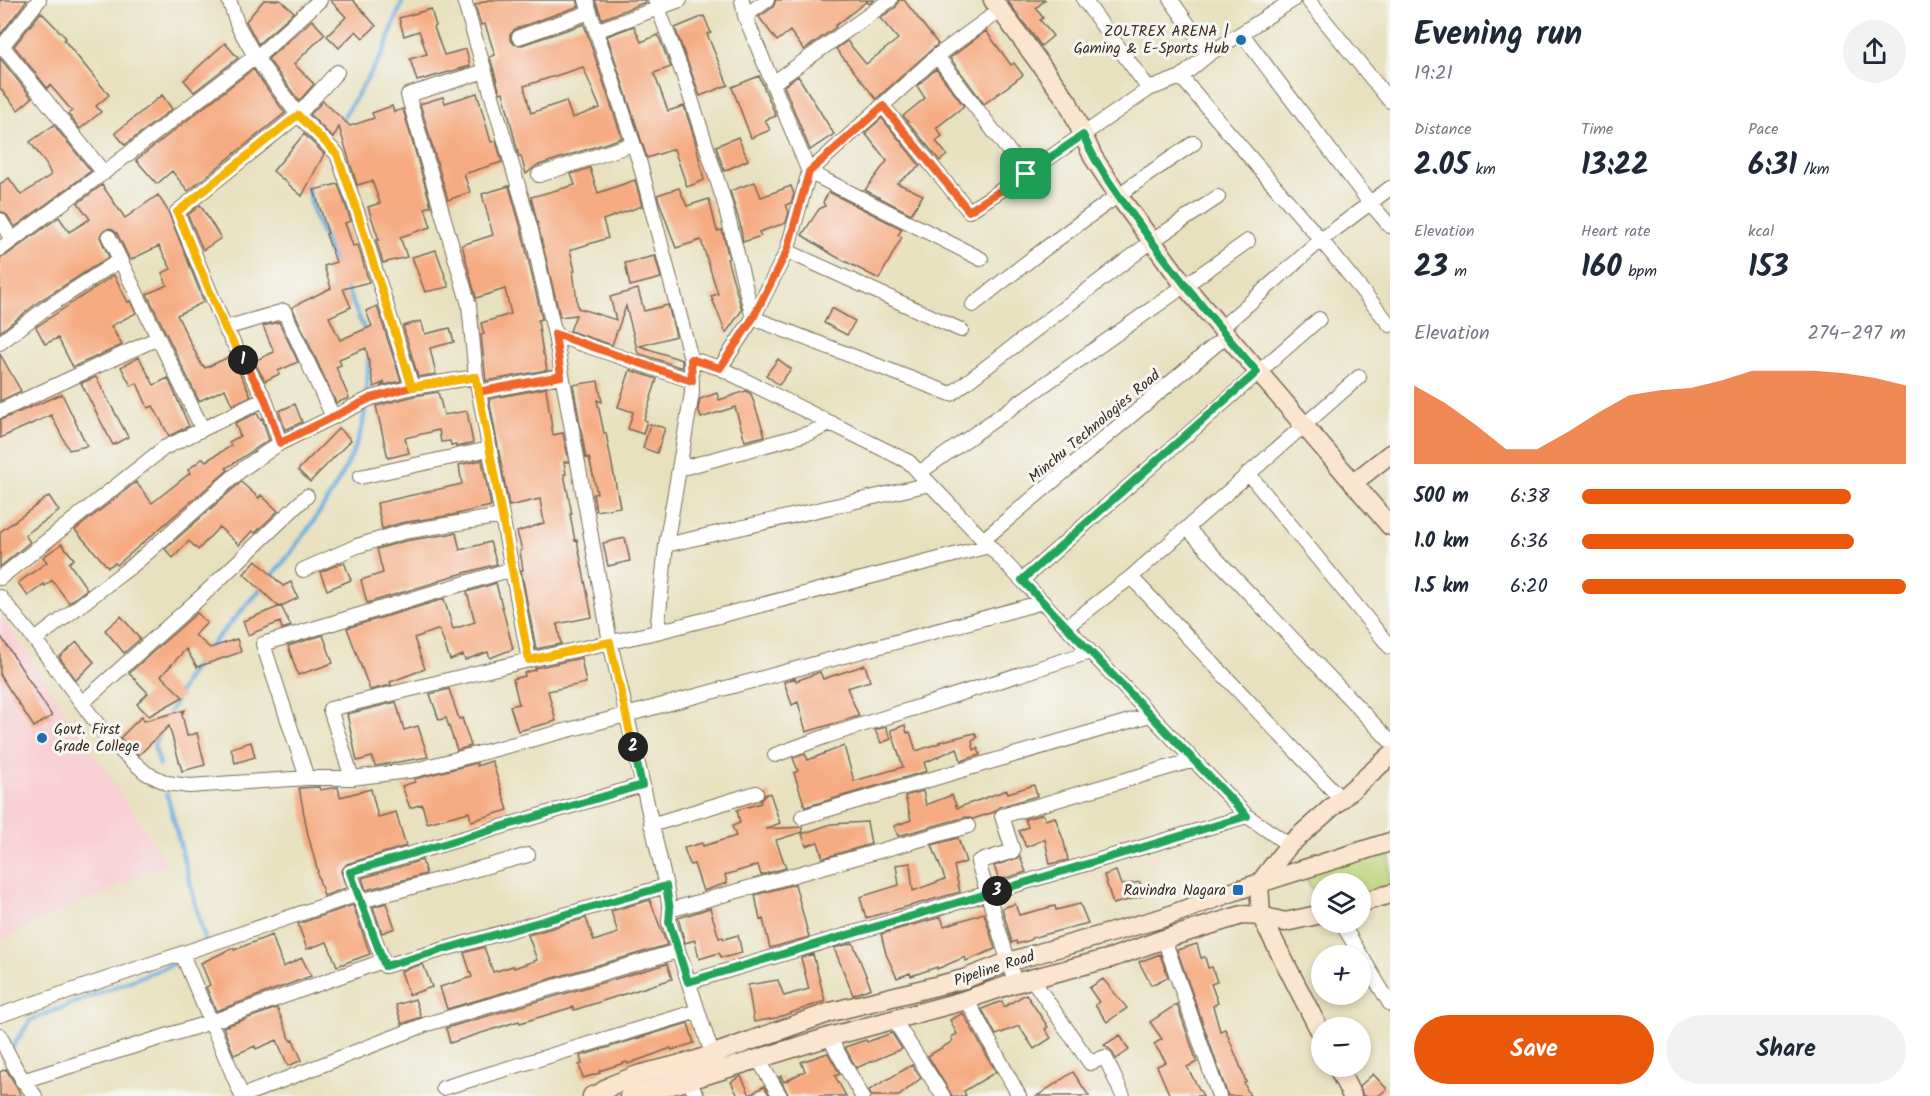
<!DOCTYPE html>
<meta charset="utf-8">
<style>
body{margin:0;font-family:Kalam,sans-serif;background:#f2f2f3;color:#1f2937;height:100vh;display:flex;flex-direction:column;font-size:22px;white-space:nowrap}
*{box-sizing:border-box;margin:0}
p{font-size:20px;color:#747a83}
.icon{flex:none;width:33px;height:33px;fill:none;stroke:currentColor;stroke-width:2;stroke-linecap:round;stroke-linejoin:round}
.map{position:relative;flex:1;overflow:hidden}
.sheet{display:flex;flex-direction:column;background:#fff;width:540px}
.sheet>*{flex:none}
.fabs{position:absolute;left:1311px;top:873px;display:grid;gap:12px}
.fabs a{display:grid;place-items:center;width:60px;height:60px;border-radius:50%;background:#fff;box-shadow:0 3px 9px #0003;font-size:30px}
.pin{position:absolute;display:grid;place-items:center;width:51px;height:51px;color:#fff;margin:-26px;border-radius:12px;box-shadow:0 3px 9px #0006}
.km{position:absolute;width:30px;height:30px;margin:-15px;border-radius:50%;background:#222;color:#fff;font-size:16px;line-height:30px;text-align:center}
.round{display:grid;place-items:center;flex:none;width:63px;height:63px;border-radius:32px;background:#f2f2f3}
.head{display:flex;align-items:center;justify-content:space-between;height:102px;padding:0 24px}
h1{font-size:33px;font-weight:600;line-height:45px}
.metrics{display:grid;grid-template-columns:repeat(3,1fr);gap:9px;height:102px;padding:6px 24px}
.metrics div{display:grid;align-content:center}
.metrics b{font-size:30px;font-weight:600}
.metrics small{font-size:16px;font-weight:400}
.metrics p{font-size:16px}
.chart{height:168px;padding:12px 24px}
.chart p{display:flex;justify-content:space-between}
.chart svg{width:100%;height:108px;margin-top:6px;fill:#ea580c;opacity:.7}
.action{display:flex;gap:12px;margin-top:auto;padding:12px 24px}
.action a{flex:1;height:69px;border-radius:36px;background:#ea580c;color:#fff;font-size:24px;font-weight:600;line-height:69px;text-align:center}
.action a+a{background:#f2f2f3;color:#1f2937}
ul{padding:0 24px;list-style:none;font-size:20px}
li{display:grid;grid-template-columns:96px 72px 1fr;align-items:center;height:45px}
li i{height:15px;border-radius:8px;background:#ea580c}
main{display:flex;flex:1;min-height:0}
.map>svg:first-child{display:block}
.built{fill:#f7cfd4}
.green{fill:#bbd276;stroke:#7b7e4a;stroke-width:1.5}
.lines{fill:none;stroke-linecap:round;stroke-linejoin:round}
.stream{stroke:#68acdd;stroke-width:4.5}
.building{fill:#f6ab82;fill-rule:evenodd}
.street-casing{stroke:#786a56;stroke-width:16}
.secondary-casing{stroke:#786a56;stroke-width:21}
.street{stroke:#fff;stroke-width:14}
.secondary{stroke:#fce5cf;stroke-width:18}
.split-1-casing{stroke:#fff;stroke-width:12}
.split-2-casing{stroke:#fff;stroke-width:12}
.split-3-casing{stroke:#fff;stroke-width:12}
.split-4-casing{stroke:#fff;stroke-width:12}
.split-1{stroke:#f0652b;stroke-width:8}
.split-2{stroke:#f5b400;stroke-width:8}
.split-3{stroke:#22a559;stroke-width:8}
.split-4{stroke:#22a559;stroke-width:8}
.poi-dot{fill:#1f6fb2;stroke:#f6f6f2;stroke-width:2}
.labels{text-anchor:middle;stroke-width:6;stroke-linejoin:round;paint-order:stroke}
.poi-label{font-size:15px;fill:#3b2a1e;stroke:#f6f6f2;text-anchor:end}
.street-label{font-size:15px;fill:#3b2a1e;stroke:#f6f6f2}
</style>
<main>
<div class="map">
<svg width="1390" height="1096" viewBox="0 0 1390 1096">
<rect width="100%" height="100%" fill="#f6f6f2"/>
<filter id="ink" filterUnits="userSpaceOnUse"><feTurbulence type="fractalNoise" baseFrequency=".0167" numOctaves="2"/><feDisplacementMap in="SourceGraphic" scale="12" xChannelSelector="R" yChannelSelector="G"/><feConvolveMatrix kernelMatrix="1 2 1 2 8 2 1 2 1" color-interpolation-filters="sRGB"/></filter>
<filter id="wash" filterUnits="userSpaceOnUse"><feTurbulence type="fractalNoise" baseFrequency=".008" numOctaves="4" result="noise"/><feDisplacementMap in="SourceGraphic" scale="24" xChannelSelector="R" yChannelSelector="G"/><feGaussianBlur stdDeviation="1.35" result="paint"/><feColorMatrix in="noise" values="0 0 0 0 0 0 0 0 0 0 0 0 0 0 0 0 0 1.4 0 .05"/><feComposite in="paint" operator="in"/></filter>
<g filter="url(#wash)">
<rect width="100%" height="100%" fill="#e8e1bf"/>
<path class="built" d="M0,613L167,863L0,941Z"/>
<path class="green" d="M1390,846V889L1361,898L1360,884H1322L1321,908L1303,872Z"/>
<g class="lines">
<path class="stream" d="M340,123L383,53L403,0
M306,181L314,215L336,266
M345,284L366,334
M269,579C302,542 346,478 361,431C367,413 367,375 369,354
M206,651L264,585
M167,718L187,678L200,660
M160,765L154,745L161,731
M167,794L206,945
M12,1047L31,1020L173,964"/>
</g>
<g id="blocks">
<path class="building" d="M0,0H27L0,35Z
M264,0H280L294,12L258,44L246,21Z
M330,0H353L376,26L363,38L356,31L339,48L327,36L346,17Z
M488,0H577L579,6L515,29L510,35V39L514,44L522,45L584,24L622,138L536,166L526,174L521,156L519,157L503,92L500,93L490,57L495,55L485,24L481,25L475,5ZM583,67L600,108L572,118L566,101L531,113L524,86Z
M595,0H646V2L602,19Z
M776,0H874L869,4L867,1L835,26L836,27L804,50L790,31L777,41L759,17L773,7Z
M899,0H904L938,44L876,99L836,49L847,41L866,64L898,39L880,18L896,7Z
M1007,0H1045L1036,8L1043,18L1040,20L1053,36L1041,46Z
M431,9L436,26L434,27L444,55L466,49L470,66L417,81L410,59L427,54L419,31L404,36L399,18Z
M41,12L66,38L64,40L109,95L96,106L101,112L80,129L68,114L72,111L50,85L47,88L14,46Z
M704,16L711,33L707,34L728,85L700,96L675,28Z
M312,20L325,34L294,64L314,84L299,101L268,59Z
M634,26L641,42L658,35L671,67L654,73L668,111L684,106L695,140L704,180L687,187L674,149L647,158L607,36Z
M986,31L1011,65L1014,63L1023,75L984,104L950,58Z
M225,43L238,58L194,92L184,80Z
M0,58L32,98L18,110L0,88Z
M253,69L285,113L188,191L172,171L157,184L136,160Z
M936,69L964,106L936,128L942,136L936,141L947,155L940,161L903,116L925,98L917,86Z
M759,76L776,116L765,120L770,130L751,138L732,87Z
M798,76L834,134L810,150L784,86Z
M477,93L491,142L496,141L502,162L464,174L470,192L448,200L420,104L443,97L445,103Z
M162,95L172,109L125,145L115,133Z
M323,101L350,126L374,118L372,113L392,106L394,112L403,109L431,206L425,208L431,227L400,237L407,257L383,263L376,240H379L368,207L380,203L372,181L357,185L339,127L333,138L310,115Z
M882,118L920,166L897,183L923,195L911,214L865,190L887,161L865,133Z
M54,125L91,171L15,227L7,215L0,211V184L9,178L21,195L51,175L46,164L30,142Z
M304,134L324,154L302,196L273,171Z
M738,137L748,160L724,171L716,146Z
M590,168L598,193L635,180L642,206L603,220L608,238L570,250L575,271H573L578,309V308L616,320L610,297L638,289L644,311L668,305L676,336L640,346L682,360V368L638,353L626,306L612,345L570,331L576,315L560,317L531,197L575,185L571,174Z
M755,182L761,197L791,186L794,194L791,203L786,205L789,212L786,223L759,232L761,236L743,242L740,224L730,191Z
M338,184L351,221L345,223L353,246L358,245L369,282L343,289L351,307L329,317L340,340L372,326L366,311L377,306L401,381L381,386L385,382L374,387L366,348L339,359L341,365L336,367L349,398L336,403L292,307L331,288L324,266L336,262L326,234L328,233L314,190Z
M102,185L125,218L158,195L168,211L204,302L177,315L202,366L203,365L205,368L231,356L251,396L232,405L225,389L199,401L147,294L167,285L162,273L171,269L159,246L130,260L117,233L110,228L102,232L100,237L109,257L41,300L0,332V258L5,256L59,217L69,232L90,219L78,203Z
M509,186L522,232L542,319L538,320L543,354H544L547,370L486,381L481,335L484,334L481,323L511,314L505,289L476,298L462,245L493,235L482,194Z
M679,188L687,206L709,199L717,231L722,230L729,258L727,259L742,310L726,333L711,296L718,294L701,240L676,248L659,201L657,195Z
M829,192L902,229L898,235L902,237L879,279L833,255L802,235L819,209L825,206L823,202Z
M200,205L221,238L203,250L188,215Z
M436,250L449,287L425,292L412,257Z
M655,256L661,278L630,286L625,263Z
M114,275L128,302L130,301L136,313L111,326L122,345L73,367L58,338L45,344L36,327Z
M832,308L855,321L847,335L824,323Z
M421,321L425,334L450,328L454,342L430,348L436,374L418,377L403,326Z
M279,322L298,362L278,371L279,374L265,381L254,361L274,352L263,326Z
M0,354L21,391L0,401Z
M139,357L154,385L168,378L189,426L169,436L153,406L148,408L137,383L131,386L121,367Z
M778,359L791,369L779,385L766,375Z
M630,370L657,379L644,420L647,421L643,434L628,429L633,412L618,407Z
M96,377L128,437L113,445L81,383Z
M598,381L602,402L597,400L604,433H606L620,507L596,511L593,494L597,493L589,457L586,458L573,385Z
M546,388L553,435L563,433L569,462H564L566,474H564L572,514H570L575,541L577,540L592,617L557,624L561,644L536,649L521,570H523L520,551L522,550L517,532L544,523L540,499L509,506L489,399Z
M746,391L751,394L765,436L745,441L735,407L701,418L698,409L700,399L717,393L719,400Z
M438,392L444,415L467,411L473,443L456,447V444L451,445L450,441L441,442L439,430L405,438L409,453L388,458L376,406L414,396Z
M62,394L87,446L69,450L51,415L0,438V420Z
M295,404L302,422L285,430L279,411Z
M257,413L260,419L262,418L269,440L226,468L228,470L117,565L115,563L108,567L75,530L136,482L152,503L190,473L188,470L203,458L206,461L231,446L229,442L240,436L235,423Z
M650,424L665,428L657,453L643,448Z
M339,428L351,440L310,482L298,470Z
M482,460L491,506L452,515L401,523L382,529L377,503L462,484L459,465Z
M241,482L259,498L261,495L278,511L255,533L252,531L239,545L219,527L198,550L189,541L173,558L165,549Z
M49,496L59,511L25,535L30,542L0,567V532Z
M456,533L460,550L490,542L497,564L439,580L440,581L367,603L361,580L383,573L377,549L405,541Z
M625,538L630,561L608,566L603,543Z
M62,544L74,559L69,563L87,589L69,603L52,580L45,586L44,584L28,596L18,583L47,562L43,557Z
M256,560L283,586L291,582L298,598L279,607L244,574Z
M344,562L351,580L327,590L320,572Z
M496,583L513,649L490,658L488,652L465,660L463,655L450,660L440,631L437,630L414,638L425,669L390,682L391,685L370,690L347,628L444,599L453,629L475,622L467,592Z
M281,606L291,626L282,629L280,622L248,635L243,621Z
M197,613L207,623L195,635L210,648L237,639L241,652L197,667L186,649L161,676L183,697L149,716L137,704L148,693L129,673Z
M121,616L140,639L124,653L105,630Z
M0,635L52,716L34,727L0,675Z
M323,635L333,663L298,675L288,646Z
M77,642L94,662L76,680L59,657Z
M581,658L586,683L548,691L556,721L518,731L510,706L519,704L513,679L525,676L524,673L535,670V668Z
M865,665L870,681L847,688L859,716L806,732L798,702L792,705L784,682L795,678L796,681L820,672L823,679Z
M449,689L459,719L462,718L471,746L457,750L446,718L439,720L430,694Z
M396,702L404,730L418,726L428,757L375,766L372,757L357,761L347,714Z
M185,710L182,714L187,736L197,733L205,765L182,771L169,726L139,755L120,738L142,716L144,721Z
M905,725L907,733L910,732L916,751L940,743L939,742L975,733L977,738L972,741L974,750L978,748L980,755L961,761L957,748L924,763L927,771L805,807L794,773L798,771L793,758L805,754L808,760L844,746L854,781L903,767L891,730Z
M886,727L891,739L881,743L875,730Z
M251,742L255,757L235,763L231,748Z
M492,761L508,810L471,821L469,812L427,823L422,804L410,808L402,786L415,782L414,779L477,763V766Z
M1034,785L1037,796L999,807L994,812L973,819L966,817L898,836L894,826L911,820L905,796L923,791L926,805L952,795L957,808L1007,790L1008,793Z
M319,787L320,790L338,787L340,797L371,789L378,817L396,812L406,846L347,864L341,871L346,888L324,896L317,873L318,872L308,835L299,788Z
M770,793L780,823L765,829L802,827L803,832L776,840L786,868L761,875L758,865L725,875L727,883L703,891L694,864L690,865L684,848L702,843L703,846L736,836L732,826L740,823L737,810L761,803L760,801L765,795Z
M1043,814L1045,820L1055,817L1064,842L1068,860L1050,864L1045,839L1026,847L1019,831L1028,827L1025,819Z
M867,822L871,844L823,858L818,842L806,846L802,834L831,824Z
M958,838L966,862L954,866L960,892L866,918L860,897L899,885L896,865L910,863L913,891L945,879L932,845Z
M1020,857L1026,872L999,880L994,866Z
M422,860L426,874L366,890L362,878Z
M1116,871L1121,885L1140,882L1143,896L1113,904L1104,875Z
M795,884L809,937L770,948L763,919L760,920L755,895Z
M650,900L667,945L447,1009L440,987L472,977L464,953L484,947L493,972L513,966L514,968L537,960L528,935L586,918L594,941L618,933L611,911Z
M386,903L395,928L382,933L373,907Z
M1015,904L1019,915L1055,906L1056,910L1080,904L1088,923L1031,938V940L1017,944L1016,941L1012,943L1002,908Z
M353,905L370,954L337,966L327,942L307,949L298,924Z
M710,908L719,938L723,937L724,939L738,935L742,953L726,957H721L719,953L699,959L695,940L685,943L678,918Z
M984,913L995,949L966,961L965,957L937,969V967L911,976L910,973L897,978L886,954L881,934L941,917L944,926Z
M272,935L283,967L302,958L311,976L216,1011L206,987L210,985L201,963L233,948L234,950Z
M853,943L871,988L853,995L834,948Z
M1197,944L1201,958L1205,957L1208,968L1212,967L1217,982L1211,984L1218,1003L1213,1006L1220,1031L1225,1029L1239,1063L1246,1082L1244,1083L1250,1096H1228L1177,950Z
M813,954L825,1001L776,1018L754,1022L748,985L778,980L784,996L809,989L801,958Z
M1160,954L1168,977L1151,985L1139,962Z
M423,964L432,987L409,995L401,971Z
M667,964L672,979L574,1010L573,1007L520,1023L519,1021L450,1043L446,1028Z
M1103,979L1127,1008L1107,1022L1095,1005L1099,1002L1089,988Z
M1026,994L1048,1027L1045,1029L1051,1038L1034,1049L1019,1026L996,1035L982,1009L1002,1001L1004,1007Z
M415,999L421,1017L402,1024L396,1005Z
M1177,1004L1197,1062L1187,1067L1203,1096H1170L1157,1066L1166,1062L1154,1044L1162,1039L1150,1022Z
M277,1008L291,1041L293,1040L302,1060L288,1066L277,1040L256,1049L255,1046L234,1055L223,1027Z
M963,1013L996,1072L964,1091L966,1096H952L928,1056L953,1041L951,1037L957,1034L950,1020Z
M688,1023L694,1043L672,1050L671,1048L628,1064L627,1062L599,1071L600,1073L583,1078L579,1065L582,1064L580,1056Z
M892,1033L902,1049L856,1068L845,1047L866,1040L867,1042Z
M1120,1035L1129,1050L1116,1059L1111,1050L1104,1045Z
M828,1053L840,1074L835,1076L846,1096H789L779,1077L781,1076L784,1082L805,1071L801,1062Z
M912,1065L921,1078L899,1096H871L869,1090Z
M6,1069L18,1089L21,1096H0V1072Z
M1073,1072L1089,1096H1037Z
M1373,1074L1387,1089L1378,1096H1363L1360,1086Z
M741,1076L750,1095L764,1086L770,1096H738L731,1082Z"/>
</g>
</g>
<g filter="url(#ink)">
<use href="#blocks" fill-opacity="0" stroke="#786a56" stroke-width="1.5"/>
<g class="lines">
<g class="street-casing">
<path id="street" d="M229,0L238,26L256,58L320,0
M464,0L531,230L555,335L610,642L666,886L670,910L669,922L712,1054
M586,0L640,164L691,359
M655,0L684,77L724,201L753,318
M742,0L745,16L809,172L787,251L753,318
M1084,0L1149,89
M1171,0L1209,54
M1308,0L1390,101
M745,16L767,0
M596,31L680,0
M1242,34L1370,203L1390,226
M519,37L590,12
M3,47L104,173
M0,49L39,0
M937,56L1026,174L1149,89L1181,77L1209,54L1293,0
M256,58L298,115L337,72
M485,71L408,95L469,305L476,377L529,660
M1181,77L1321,240L1390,325
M773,83L890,0
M883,106L969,211L1026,174
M539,175L633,144
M0,220L12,240
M109,237L202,428
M0,249L114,165L254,57
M787,251L961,330
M981,259L809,172L937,56L1000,10
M973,305C1044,247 1118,194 1194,143
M1220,329L1321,240L1390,188
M555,335L692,381
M0,343L46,308L120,260
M720,368L753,318L951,394L1152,241L1218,197
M479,392L561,376
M0,411L158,338
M333,417L371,398L412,387L476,377
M280,443L265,399L225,328L177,212L298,115L337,154L358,214L412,387
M679,469L810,433L832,423
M919,473L1248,241
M1248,473L1390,647
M360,477L489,449
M1187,528L1390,741
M983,540L1226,336
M666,545L930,484
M303,570L357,546L403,532L502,516
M1131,577L1341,799
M0,578L164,448L265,399
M1022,580L1319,319
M0,597L35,640L110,741L146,773L167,783L189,786L307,778H352L415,770L626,715L1043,602
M1066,627L1131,577L1359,377
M657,632L989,546
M35,640L138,561L241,470L280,443L333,417L284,311L225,328
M82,703L202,596L307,496
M775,755L827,736L1090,652
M307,778L263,644L512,569
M352,778L330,709L529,660L657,632L666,545L692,393L691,359L720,368L909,462L1247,816L1289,845
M642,785L350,872L385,966L666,886
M802,817L1150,715
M651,825L756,793
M361,901L528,855
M670,910L968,826
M1341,922L1390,1004
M1164,939L1219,1096
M182,954L242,1096L427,1024L678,951
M1032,979L1090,1063L1105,1057L1123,1096
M689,982L1247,816
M1015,983L978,862L1013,851L1002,816L1194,760
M967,1000L1019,1096
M0,1015L358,894
M894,1020L943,1096
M0,1035C9,1058 19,1077 35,1096
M829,1037L862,1096
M758,1059L780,1096
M22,1081L211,1022L383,961
M688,1081L697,1096
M443,1088L698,1011"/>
</g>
<g class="secondary-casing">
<path id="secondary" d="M993,0L1068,102L1093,157L1118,195L1185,286L1390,526
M1353,483L1390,454
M1360,903L1390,894
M1322,1035L1261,916L1259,884L1289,845L1390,756
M1337,1066L1352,1096
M592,1096L599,1094L612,1085L638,1075L697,1060L831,1012L964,979L1008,962L1162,918L1238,890L1390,842
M629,1096L680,1083L829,1037L959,1002L1015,983L1111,958L1164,939L1242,915L1261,916L1285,922L1322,914"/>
</g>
<use href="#street" class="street"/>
<use href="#secondary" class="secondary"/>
</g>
</g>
<g class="lines" filter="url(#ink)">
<g class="split-1-casing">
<path id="split-1" d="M243,360L265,399L280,443L371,398L412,387L476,377L478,392L561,376L555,334L692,381L691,359L720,368L753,318L787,251L809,172L883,106L969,211L1026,174"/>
</g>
<g class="split-2-casing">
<path id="split-2" d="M243,360L225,328L177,212L298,115L337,154L358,214L412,387L476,377L529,660L610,642L633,747"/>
</g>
<g class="split-3-casing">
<path id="split-3" d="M633,747L642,785L350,872L385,966L666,886L670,910L669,922L688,982L997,891"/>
</g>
<g class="split-4-casing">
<path id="split-4" d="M997,891L1247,816L1022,580L1257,372C1217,325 1178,278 1142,228C1120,198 1098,169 1083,135L1026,174"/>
</g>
<use href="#split-1" class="split-1"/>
<use href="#split-2" class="split-2"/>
<use href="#split-3" class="split-3"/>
<use href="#split-4" class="split-4"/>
</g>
<g class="poi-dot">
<circle cx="1241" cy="40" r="6"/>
<circle cx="42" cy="738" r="6"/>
<rect x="1232" y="884" width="12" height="12" rx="3"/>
</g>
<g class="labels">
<g class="poi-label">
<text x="1229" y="36">ZOLTREX ARENA |<tspan x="1229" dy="17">Gaming &amp; E-Sports Hub</tspan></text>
<text x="54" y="734" text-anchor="start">Govt. First<tspan x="54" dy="17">Grade College</tspan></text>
<text x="1226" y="895">Ravindra Nagara</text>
</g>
<g class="street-label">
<text transform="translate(1094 426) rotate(-40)" y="5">Minchu Technologies Road</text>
<text transform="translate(994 968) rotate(-18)" y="5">Pipeline Road</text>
</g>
</g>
</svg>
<div class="fabs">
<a><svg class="icon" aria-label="layers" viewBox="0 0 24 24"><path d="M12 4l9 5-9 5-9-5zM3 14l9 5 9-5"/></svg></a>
<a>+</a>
<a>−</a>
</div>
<div class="pin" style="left:1026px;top:174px;background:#1e9e55"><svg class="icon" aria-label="arrive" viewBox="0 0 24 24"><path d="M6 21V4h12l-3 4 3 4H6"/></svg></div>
<b class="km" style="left:243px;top:360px">1</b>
<b class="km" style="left:633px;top:747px">2</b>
<b class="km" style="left:997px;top:891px">3</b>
</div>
<section class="sheet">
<div class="head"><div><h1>Evening run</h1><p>19:21</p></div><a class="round"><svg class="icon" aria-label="share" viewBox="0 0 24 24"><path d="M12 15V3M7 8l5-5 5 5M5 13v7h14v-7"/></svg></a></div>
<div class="metrics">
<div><p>Distance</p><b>2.05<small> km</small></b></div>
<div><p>Time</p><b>13:22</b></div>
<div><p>Pace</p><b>6:31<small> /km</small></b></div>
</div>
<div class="metrics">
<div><p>Elevation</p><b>23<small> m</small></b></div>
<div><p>Heart rate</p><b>160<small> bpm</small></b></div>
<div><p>kcal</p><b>153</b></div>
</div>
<div class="chart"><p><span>Elevation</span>274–297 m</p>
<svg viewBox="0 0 160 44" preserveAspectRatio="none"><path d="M0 44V12L10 19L20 28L30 38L40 38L50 31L60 23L70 16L80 14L90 13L100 10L110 6L120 6L130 6L140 7L150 9L160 12V44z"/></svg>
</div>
<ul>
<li><b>500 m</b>6:38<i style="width:83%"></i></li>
<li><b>1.0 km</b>6:36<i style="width:84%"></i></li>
<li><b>1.5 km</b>6:20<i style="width:100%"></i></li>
</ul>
<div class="action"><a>Save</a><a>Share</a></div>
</section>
</main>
